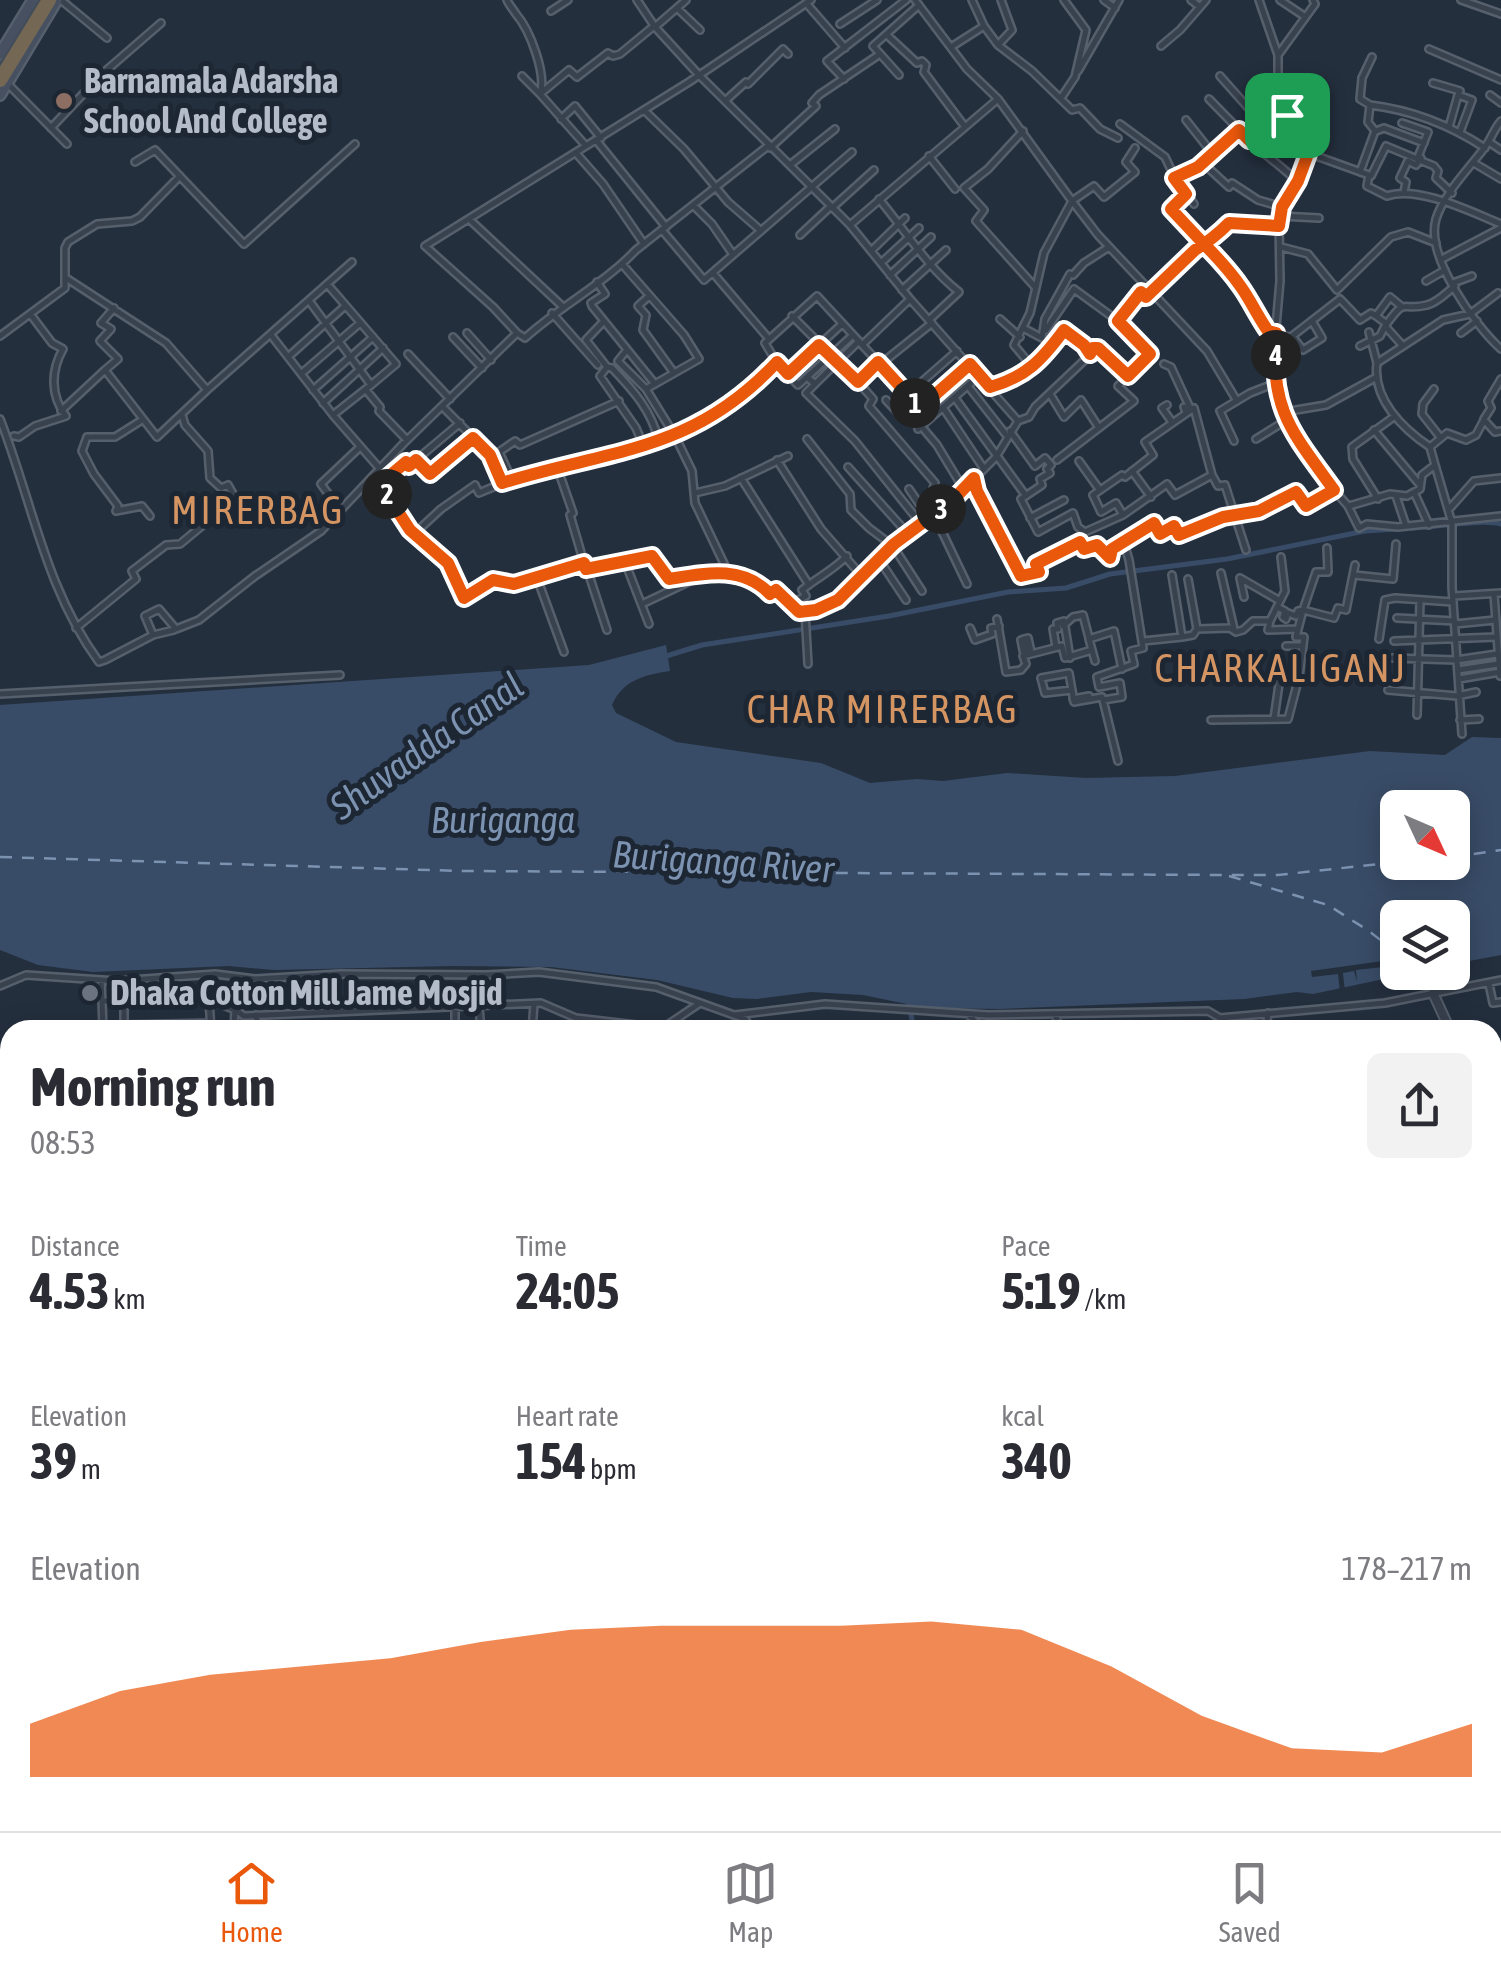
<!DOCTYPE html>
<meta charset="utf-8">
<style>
body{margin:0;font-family:"Asap Condensed",sans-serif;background:#f2f2f3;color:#2b2b33;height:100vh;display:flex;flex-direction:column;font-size:38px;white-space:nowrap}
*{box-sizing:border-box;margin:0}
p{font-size:32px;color:#7c7c81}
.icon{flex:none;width:55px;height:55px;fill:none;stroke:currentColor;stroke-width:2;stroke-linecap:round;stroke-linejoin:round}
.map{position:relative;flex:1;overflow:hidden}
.panel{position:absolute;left:0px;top:1020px;width:1502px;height:812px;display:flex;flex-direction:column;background:#fff;border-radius:30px 30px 0 0;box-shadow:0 5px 25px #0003}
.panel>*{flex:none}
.needle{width:65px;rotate:134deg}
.controls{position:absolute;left:1380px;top:790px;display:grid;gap:20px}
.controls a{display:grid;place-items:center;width:90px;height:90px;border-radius:15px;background:#fff;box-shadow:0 5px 25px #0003;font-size:50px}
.pin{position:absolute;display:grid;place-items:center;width:85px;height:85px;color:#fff;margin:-42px;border-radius:20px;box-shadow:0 5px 15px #0006}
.km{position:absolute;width:50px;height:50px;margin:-25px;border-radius:50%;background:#222;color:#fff;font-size:28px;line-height:50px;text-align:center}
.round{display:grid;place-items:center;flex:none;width:105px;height:105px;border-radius:15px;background:#f2f2f3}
.headline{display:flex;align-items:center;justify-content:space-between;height:170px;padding:0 30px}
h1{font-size:55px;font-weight:700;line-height:75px}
.figures{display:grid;grid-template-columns:repeat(3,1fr);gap:15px;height:170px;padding:10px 30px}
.figures div{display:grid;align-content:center}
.figures b{font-size:50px;font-weight:700}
.figures small{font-size:28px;font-weight:400}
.figures p{font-size:28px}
.chart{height:280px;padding:20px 30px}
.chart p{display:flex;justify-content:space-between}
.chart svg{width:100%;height:180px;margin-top:10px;fill:#ea580c;opacity:.7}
.menu{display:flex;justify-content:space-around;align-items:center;height:140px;border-top:2px solid #e1e1e2;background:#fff;font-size:28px;color:#7c7c81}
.menu a{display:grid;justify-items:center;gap:5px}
.menu .selected{color:#ea580c}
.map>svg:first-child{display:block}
.water{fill:#394c67;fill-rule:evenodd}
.pier{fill:#242f3e}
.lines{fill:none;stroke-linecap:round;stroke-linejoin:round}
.canal{stroke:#394c67;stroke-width:5}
.ferry{stroke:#7c92b1;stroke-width:2.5;stroke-dasharray:12 10;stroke-linecap:butt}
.minor-casing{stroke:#565f6c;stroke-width:10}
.tertiary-casing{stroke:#565f6c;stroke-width:12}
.secondary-casing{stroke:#565f6c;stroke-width:14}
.primary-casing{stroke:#414a57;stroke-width:15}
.motorway-casing{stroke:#434c59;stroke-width:19}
.minor{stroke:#38414e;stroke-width:5}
.tertiary{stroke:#38414e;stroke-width:8}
.secondary{stroke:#465061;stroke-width:9}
.primary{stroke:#56606e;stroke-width:10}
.motorway{stroke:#746855;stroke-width:14}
.rail-casing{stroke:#5a6575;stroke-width:6}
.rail{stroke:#1d2633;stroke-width:2.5;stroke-dasharray:8;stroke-linecap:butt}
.route-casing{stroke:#fff;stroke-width:20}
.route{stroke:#ea580c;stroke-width:12}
.education-dot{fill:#8d6e63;stroke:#1d2633;stroke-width:4}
.worship-dot{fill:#6b7280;stroke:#1d2633;stroke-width:4}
.labels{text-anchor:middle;stroke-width:10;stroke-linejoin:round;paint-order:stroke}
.poi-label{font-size:35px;font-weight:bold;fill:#b4bcc9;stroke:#1d2633;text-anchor:start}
.water-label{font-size:38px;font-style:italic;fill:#7c92b1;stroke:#1d2633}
.quarter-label{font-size:40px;letter-spacing:2.5px;fill:#d59563;stroke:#1d2633}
</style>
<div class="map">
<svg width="1501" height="1831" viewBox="0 0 1501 1831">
<rect width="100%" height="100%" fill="#242f3e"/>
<path class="water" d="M666,645L670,671C644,675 623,680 612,705L616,713L676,742L821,763L870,783L917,779L943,781L1007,773L1086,778L1175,776L1370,751L1445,755L1472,737L1501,738V955L1453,964L1452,918H1398V972L1412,973L1313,994L1297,992L1244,999L1000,1009L926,1008L863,995L811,992L757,999L733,998L657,980L551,967L451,966L274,970L228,966L93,972L38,965L0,950V705L589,665ZM1398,808H1452V862H1398Z"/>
<path class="pier" d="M1397,959V964L1388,966L1390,980L1386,981L1383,967L1356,970L1357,982L1354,971L1343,973L1345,992L1340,993L1338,974L1312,977L1311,971Z"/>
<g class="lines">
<path class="canal" d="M1412,528C1435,527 1482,519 1501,524
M660,658L702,645L889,616L1008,592L1066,588L1110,574L1227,559L1365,531L1396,529
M908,999L914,1030"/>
<path class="ferry" d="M0,857L463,871L1226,875H1278L1398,862
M1452,857L1501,850
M1229,876L1328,905L1369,931L1398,954"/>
<g class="minor-casing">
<path id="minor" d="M61,0L107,38
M507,0C509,5 513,9 516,14C530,30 547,75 540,94L522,76
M637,0L655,27L698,74L850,225L910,299L1018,421
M972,0L984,26L998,45L1032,71L1072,110L1080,108L1100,129L1118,138
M1104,0L1115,8
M1191,0L1200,7
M1259,0L1278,55V86L1283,105L1296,137L1308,153L1297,181L1286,197L1279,222L1280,281L1275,338L1279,392L1285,421L1314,467L1348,506L1359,528L1367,524L1398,527L1501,516
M1280,0L1304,16
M1461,0L1501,14
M806,3L845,48
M678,9L700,30
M551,11L568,0
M840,24L877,0
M655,27L686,0
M887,35L917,63L922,61L926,65L924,72L965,127
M998,45L1012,30L1001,0
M1161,46L1180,30L1206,0
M951,47L984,26
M1429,49L1501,80
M1278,55L1315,4L1313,0
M1078,71L1119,0
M899,75L873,46L919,5
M1220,76L1266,128
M844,79L827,61L906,0
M7,83L67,144
M1433,83L1460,91L1458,95
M1490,95L1501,103
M1061,98L1075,77L1086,30L1064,0
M998,99L1072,201L1044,253L1030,313L1014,345L1028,362
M1209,99L1249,140
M725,101L746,82L748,84L783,49L788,54
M1370,105C1411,110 1450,125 1485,148
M644,110L684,149L728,202L759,229
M1287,115L1249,140C1265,155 1281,166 1297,181
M561,119L575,106L601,138
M1186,120L1212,153
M1501,121C1494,129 1491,139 1485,147C1469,169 1444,193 1436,219C1425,256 1475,326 1501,349
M1402,123L1428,132L1418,157
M1120,124L1165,157L1175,178L1194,204
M1449,127L1458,95L1472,100L1460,132
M51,128L101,75L161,23
M1023,131L988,169L964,188L984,210L976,221L1035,287
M1376,131L1384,128L1424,143
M596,140L666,227
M1489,142L1501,150
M586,146L540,94L569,70L577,77L608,53L613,56L620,54L654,26
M770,148L816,106L812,103L819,95L880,54
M1135,148L1126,162L1135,172L1104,197L1094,186L1072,201L1098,235L1207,351L1237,401
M576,153L603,184L644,244
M1308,153L1369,175L1367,186L1387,196C1418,185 1471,212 1501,224
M929,156L955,189
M135,162L155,150L244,244L355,144
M1203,163L1229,187L1232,183L1258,200L1282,207
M1474,163L1501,179
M790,165L835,129
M1360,172L1375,131L1368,122L1370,105L1360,99L1362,78L1372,57
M1371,176L1386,146L1434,166L1438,171L1436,178L1452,193
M1175,178L1198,167L1239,130
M1404,192L1406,182L1400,178L1408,161L1416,165L1421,158
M1185,194L1171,209L1228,269L1264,326L1276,333
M879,199C905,230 927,267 959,292L929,320
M693,205L712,224L732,253
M832,208L874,170
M1281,216L1319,218
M469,219L562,306
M850,225L998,99L967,69L915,0
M662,230L704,280L852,152
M800,235L831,206
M1205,243L1229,223L1279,226
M1281,247L1308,254L1337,290L1391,237L1408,232L1436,243
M871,251L905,218
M1442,259L1501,228
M881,263L919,228
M622,264L684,335L699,359L646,389L675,436L692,471L695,503L728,572L753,579L770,594L776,589L799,612L816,610L837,599L894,544L953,500L996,457L1018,421L1029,417L1035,407L1091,354L1064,330C1042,360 1026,377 990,387
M713,273L769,339
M890,275L931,237
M1426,281L1445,270
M597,282L605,294L591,303L592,306L655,384
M1453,283L1472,276
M328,285L396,364L371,385
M902,290L946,250
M649,296L638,306L646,315L643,330L674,373
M310,302L371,385L333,415L380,469
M552,313L598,365
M792,316L858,382
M1000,319L1020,337
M604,321L586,340L607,367L600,376L636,428L644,447
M1387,324L1376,316L1390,297L1401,306
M1025,329L1042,338L1045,319L1070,274L1073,275L1084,263L1109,247
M1046,330L1074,289L1118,321
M1369,332L1377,363
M467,333L491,360
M517,333L493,307L425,246L689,82L811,0
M1461,333L1477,321
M271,335L333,415
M1276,335L1291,337L1340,299L1360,320L1371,313L1376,316
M0,336L65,288V248L68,242L97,224L132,221L140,217L180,176
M1292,336L1303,350L1322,338L1312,321
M453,337L482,368
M862,345L910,299
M1360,346L1380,336L1385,326
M1403,346L1385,326C1408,295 1399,312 1427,305C1437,303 1447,292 1455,286
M626,351L618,361L646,389
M408,354L450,399
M1091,354L1093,348H1098L1128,376
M288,357L345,306
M878,362L920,408
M882,363L932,323
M1164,364L1171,367L1191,410
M607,367L612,368C633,390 652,411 659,442
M105,370L118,359L100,341L111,329L101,323L114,308
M302,373L360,323
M788,374L842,324
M807,377L853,335
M815,384L859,341
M968,386L1007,436
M916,387L957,351
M1434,389L1423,404L1422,414L1440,437
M207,390L352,262
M313,390L373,337
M366,390L380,407L379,411L407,440
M1050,394L1064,417L1081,400L1099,428
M955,398L1026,496
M886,400L904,419L970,364
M323,403L383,348
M1167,405L1162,408L1172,422
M443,407L490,455L502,483
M1194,408L1212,475L1218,486L1225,485L1246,550
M944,409L984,469
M61,411L105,370L157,437L207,390L166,343L66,278
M1284,412L1326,405L1375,378
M0,419C33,504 45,588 99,662L105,660L153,635L145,616L159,609L176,629L199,620L255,576L321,531L404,443L517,333L525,338C560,306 604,284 636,250L768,146
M1484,419L1491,408L1488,401L1501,379
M142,420L115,437H87L82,451L94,474L118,506L116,511L142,506L150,516
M921,426L937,445L963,488
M918,429L980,375
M1374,430L1420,485
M1010,431L1035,466L1045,458L1051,465L1047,469L1050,473L1040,479L1042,485L1021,499L1038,532L1073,513L1078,527L1085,532L1123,515L1167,484L1175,495L1212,475
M14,436L19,437L35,426L66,416C50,396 51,370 63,349L52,343L31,315
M807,439L850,494L851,510L869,528L893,546L922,591
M1256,439L1285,421
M1234,441L1220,411L1250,393L1278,382
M1430,447C1403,429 1372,399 1377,363L1443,320L1470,314L1498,293
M416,460L430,473L473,438
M777,460L821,529L860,574
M1057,460L1134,401L1118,386L1150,354L1118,321L1141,292L1145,297L1204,244
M1079,461L1099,489
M1435,465L1430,447L1447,433L1466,440L1476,435L1484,420L1495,432L1501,431
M557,467L573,513L570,515L584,563
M848,467L909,535
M1132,471L1151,497
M374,476L410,529L448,563L463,598L493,579L514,584L584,563L587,569L654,556L669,579L727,572
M741,478L809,585
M975,479L977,491L1021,576L1039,573L1036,564L1080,542L1083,549L1097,545L1110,557L1112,549L1154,523L1160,534L1174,527L1179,535L1223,517L1259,511L1297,493L1306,506L1334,490
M512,480L499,452L515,441L520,445L619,401
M380,484L406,462L409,466L460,423
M909,489L922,508L934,515L967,584
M1414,492L1429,525
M695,493L725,486L788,456
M1396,496L1406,526
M1378,499L1353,459L1352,447L1395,416
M1349,506L1390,494L1407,496L1420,489L1422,475L1435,465L1452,523V587L1462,734
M1450,508L1474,481L1501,478
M340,510L321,484L360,447
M1123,515L1116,503L1101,512L1093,495L1122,475L1125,477L1153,455L1145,442L1194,408L1186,412L1184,407
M1030,518L1064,500
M921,524L855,441L806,393L815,384L807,377L798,385L777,363L765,343L817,296L878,362L858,382L873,399L869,406L935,483L933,488L936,494L930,502L933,507L941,509
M414,534L441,509L475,485L479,493C500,484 522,475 544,469C559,466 575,466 590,462C662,446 726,416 777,363
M1327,548L1328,572H1316L1303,610L1334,618L1338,608L1346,610L1355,565
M880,561L906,600
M625,562L649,624
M587,569L607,630
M1221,573L1234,629
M1354,575L1393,579L1396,544
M537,578L564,652
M1240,578L1280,601
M1240,578L1244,597
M1188,579L1197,629
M1494,594L1500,676
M1454,596L1501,593
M792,603L806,596L802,590C818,577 832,571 847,556
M642,604L701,576
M1277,607L1285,611L1283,617L1286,619L1288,613L1296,616L1298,611L1303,610
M805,612L808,664
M1397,618L1455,621
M997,619L1006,672L1021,670L1026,664L1023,656L1062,646L1065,658L1092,650
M1270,621L1268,630L1297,629
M1455,624L1495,620
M1063,626L1073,617L1083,615L1089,638
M76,628L136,579L132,571L166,545L180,544L209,520L206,515L237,501L228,485L221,488L210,478L208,451L185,425L182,415
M970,628L975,640L992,634L991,628L999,626
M153,635L174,630
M1182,637L1193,635L1197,629L1230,628L1236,632L1243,630L1253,621H1270L1285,591L1281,557
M1024,639L1021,640L1024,655
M1379,639L1385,600L1395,598L1453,602
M1143,641L1182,637L1172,575
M1394,641L1496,637
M1286,646H1303
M1056,647L1053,629H1058L1057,623L1064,621L1070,658
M1028,654L1024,639L1028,638L1031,652
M1393,658L1456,660L1497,654
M1095,661L1089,639L1114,631L1122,669
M1458,670L1498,664
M1459,679L1500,672
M1072,690L1045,693L1041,678L1069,673L1074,702L1102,697L1103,700L1122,697L1120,683L1099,687L1097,677L1134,664L1131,651L1143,648L1129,560L1124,543
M1388,690L1457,696L1476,692
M0,694L340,675
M1073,699L1089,696
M1103,700L1118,761
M1417,715L1420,600
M1274,719L1281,670L1299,672
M1211,720L1288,719L1299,677L1304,637H1296L1303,610
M1460,720L1479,719
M101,980L102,1001C143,999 211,990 244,1016L541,1003L576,1018L663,1028
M1489,984L1493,1003L1501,1002
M0,986L26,975L117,981L215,974L255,979L340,974L486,975L539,972L656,987L745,1019L752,1030
M209,1000L211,1030
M102,1001L103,1030
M479,1007L481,1030
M968,1014L983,1030
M1055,1014L1060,1030
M256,1015L259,1030
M735,1015L825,1004L988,1015L1208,1011L1220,1018L1385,1003L1501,980
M123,1025L210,1023
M663,1028L700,1003
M124,1030V1000
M234,1030L235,1008
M455,1030V1008
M532,1030L534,1004
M573,1030L576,1018
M1266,1030L1268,1013
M1492,1124L1500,1165L1492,1186
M0,1144L10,1153
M1492,1227L1501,1218
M1492,1274L1501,1266
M1492,1355L1501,1365
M0,1366L10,1374
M0,1395L10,1406
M1,1396L10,1386
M0,1423L10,1413
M1492,1439L1501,1451
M1492,1496L1501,1485
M1492,1519L1501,1529
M0,1574L10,1572
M1492,1696L1501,1695
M1492,1734L1501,1728
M0,1805L9,1811
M83,1822L94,1831
M543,1822L560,1831
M731,1822L767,1831
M868,1822L892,1831
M1040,1822L1038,1825L1043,1831
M1109,1822L1116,1831
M1234,1822L1255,1831
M1358,1822L1368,1831
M1455,1822L1464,1831
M999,1824L1005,1828
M991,1825L995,1831
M0,1830L9,1818L10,1809
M26,1830L28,1831
M898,1830L903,1822
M150,1831L157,1822
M247,1831L255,1822
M281,1831L289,1822
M467,1831L471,1822
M582,1831L592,1822
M702,1831L709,1822
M954,1831L959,1822
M1072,1831L1078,1822
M1309,1831L1317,1822
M1431,1831L1432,1822"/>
</g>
<g class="tertiary-casing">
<path id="tertiary" d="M1433,993L1450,1030
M1492,1087L1501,1095
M1492,1119L1501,1112
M1492,1381L1501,1371
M1492,1660L1501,1688
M1492,1765L1500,1773L1493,1779L1501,1791
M1501,1807L1497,1813L1501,1825"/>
</g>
<g class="secondary-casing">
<path id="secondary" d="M0,54L33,0
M0,95L57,0
M0,1236L10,1233"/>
</g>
<g class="primary-casing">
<path id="primary" d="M0,1599L10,1601
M1492,1621L1501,1619
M752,1822L791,1831
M1165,1831V1822
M1173,1831L1174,1822"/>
</g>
<g class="motorway-casing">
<path id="motorway" d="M0,80L49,0"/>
</g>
<use href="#minor" class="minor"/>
<use href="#tertiary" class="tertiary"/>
<use href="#secondary" class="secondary"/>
<use href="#primary" class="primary"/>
<use href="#motorway" class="motorway"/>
<g class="rail-casing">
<path id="rail" d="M0,1577L10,1580
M830,1822L859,1831"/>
</g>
<use href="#rail" class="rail"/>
</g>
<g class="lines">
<g class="route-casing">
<path id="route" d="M1287,115L1308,154L1298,181L1282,207L1279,226L1229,223C1219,233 1208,242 1195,250L1146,297L1141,292L1118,321L1150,354L1128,376L1098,348H1093L1090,354L1084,345L1064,330C1042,360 1026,377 990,387L970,364L920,408L878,362L858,382L819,345L788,374L777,362C692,453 611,449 502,483L490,455L473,438L430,474L416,460L409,466L406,462L380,484L410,530L448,563L464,598L493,580L514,584L584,563L586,569L652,556L669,579C706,573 742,565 770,594L776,590L799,612L816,610L838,600L894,544L953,500L974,478L977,491L1021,576L1039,572L1036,564L1080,542L1084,549L1097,545L1110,558L1112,549L1154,523L1160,534L1174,526L1179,535L1223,517L1259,511L1296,492L1306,506L1334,490C1293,433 1269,410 1276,333L1268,331C1258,317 1251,301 1241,287C1230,271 1216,256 1202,242L1171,209L1186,194L1174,178L1198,167L1239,130L1249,140L1287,115"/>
</g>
<use href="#route" class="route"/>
</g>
<circle class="education-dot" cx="64" cy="101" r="10"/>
<circle class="worship-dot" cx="90" cy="993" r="10"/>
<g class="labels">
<g class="poi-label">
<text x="84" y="93">Barnamala Adarsha<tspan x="84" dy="40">School And College</tspan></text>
<text x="110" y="1005">Dhaka Cotton Mill Jame Mosjid</text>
</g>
<g class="water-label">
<text transform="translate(427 746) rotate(-35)" y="13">Shuvadda Canal</text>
<text x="503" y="833">Buriganga</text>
<text transform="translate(723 862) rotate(4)" y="13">Buriganga River</text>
</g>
<g class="quarter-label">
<text x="258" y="524">MIRERBAG</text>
<text x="1281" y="682">CHARKALIGANJ</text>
<text x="883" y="723">CHAR MIRERBAG</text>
</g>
</g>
</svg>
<div class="controls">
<a><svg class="needle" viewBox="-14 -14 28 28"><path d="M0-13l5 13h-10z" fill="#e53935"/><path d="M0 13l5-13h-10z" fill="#7c7c81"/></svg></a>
<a><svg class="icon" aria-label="layers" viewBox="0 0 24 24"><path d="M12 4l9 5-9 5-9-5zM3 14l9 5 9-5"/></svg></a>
</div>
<div class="pin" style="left:1287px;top:115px;background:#1e9e55"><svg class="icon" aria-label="arrive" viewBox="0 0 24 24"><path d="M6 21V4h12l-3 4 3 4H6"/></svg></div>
<b class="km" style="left:915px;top:403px">1</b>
<b class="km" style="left:387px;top:494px">2</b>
<b class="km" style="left:941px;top:509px">3</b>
<b class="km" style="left:1276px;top:355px">4</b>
<section class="panel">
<div class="headline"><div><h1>Morning run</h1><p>08:53</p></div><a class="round"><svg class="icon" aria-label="share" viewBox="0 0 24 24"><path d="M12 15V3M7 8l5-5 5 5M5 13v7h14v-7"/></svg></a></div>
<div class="figures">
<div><p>Distance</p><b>4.53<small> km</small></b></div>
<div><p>Time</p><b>24:05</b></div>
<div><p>Pace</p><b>5:19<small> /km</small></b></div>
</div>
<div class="figures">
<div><p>Elevation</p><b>39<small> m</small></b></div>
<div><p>Heart rate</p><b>154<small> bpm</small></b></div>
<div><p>kcal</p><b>340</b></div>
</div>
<div class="chart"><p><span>Elevation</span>178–217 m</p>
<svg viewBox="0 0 160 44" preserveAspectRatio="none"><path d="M0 44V31L10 23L20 19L30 17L40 15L50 11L60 8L70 7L80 7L90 7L100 6L110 8L120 17L130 29L140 37L150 38L160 31V44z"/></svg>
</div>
</section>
</div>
<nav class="menu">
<a class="selected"><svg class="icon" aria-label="home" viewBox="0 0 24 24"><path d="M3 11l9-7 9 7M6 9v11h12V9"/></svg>Home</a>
<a><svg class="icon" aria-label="map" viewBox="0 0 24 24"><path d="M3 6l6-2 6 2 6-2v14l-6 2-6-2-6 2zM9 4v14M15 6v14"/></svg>Map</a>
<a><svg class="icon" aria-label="saved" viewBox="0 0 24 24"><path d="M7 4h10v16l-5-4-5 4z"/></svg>Saved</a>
</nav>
